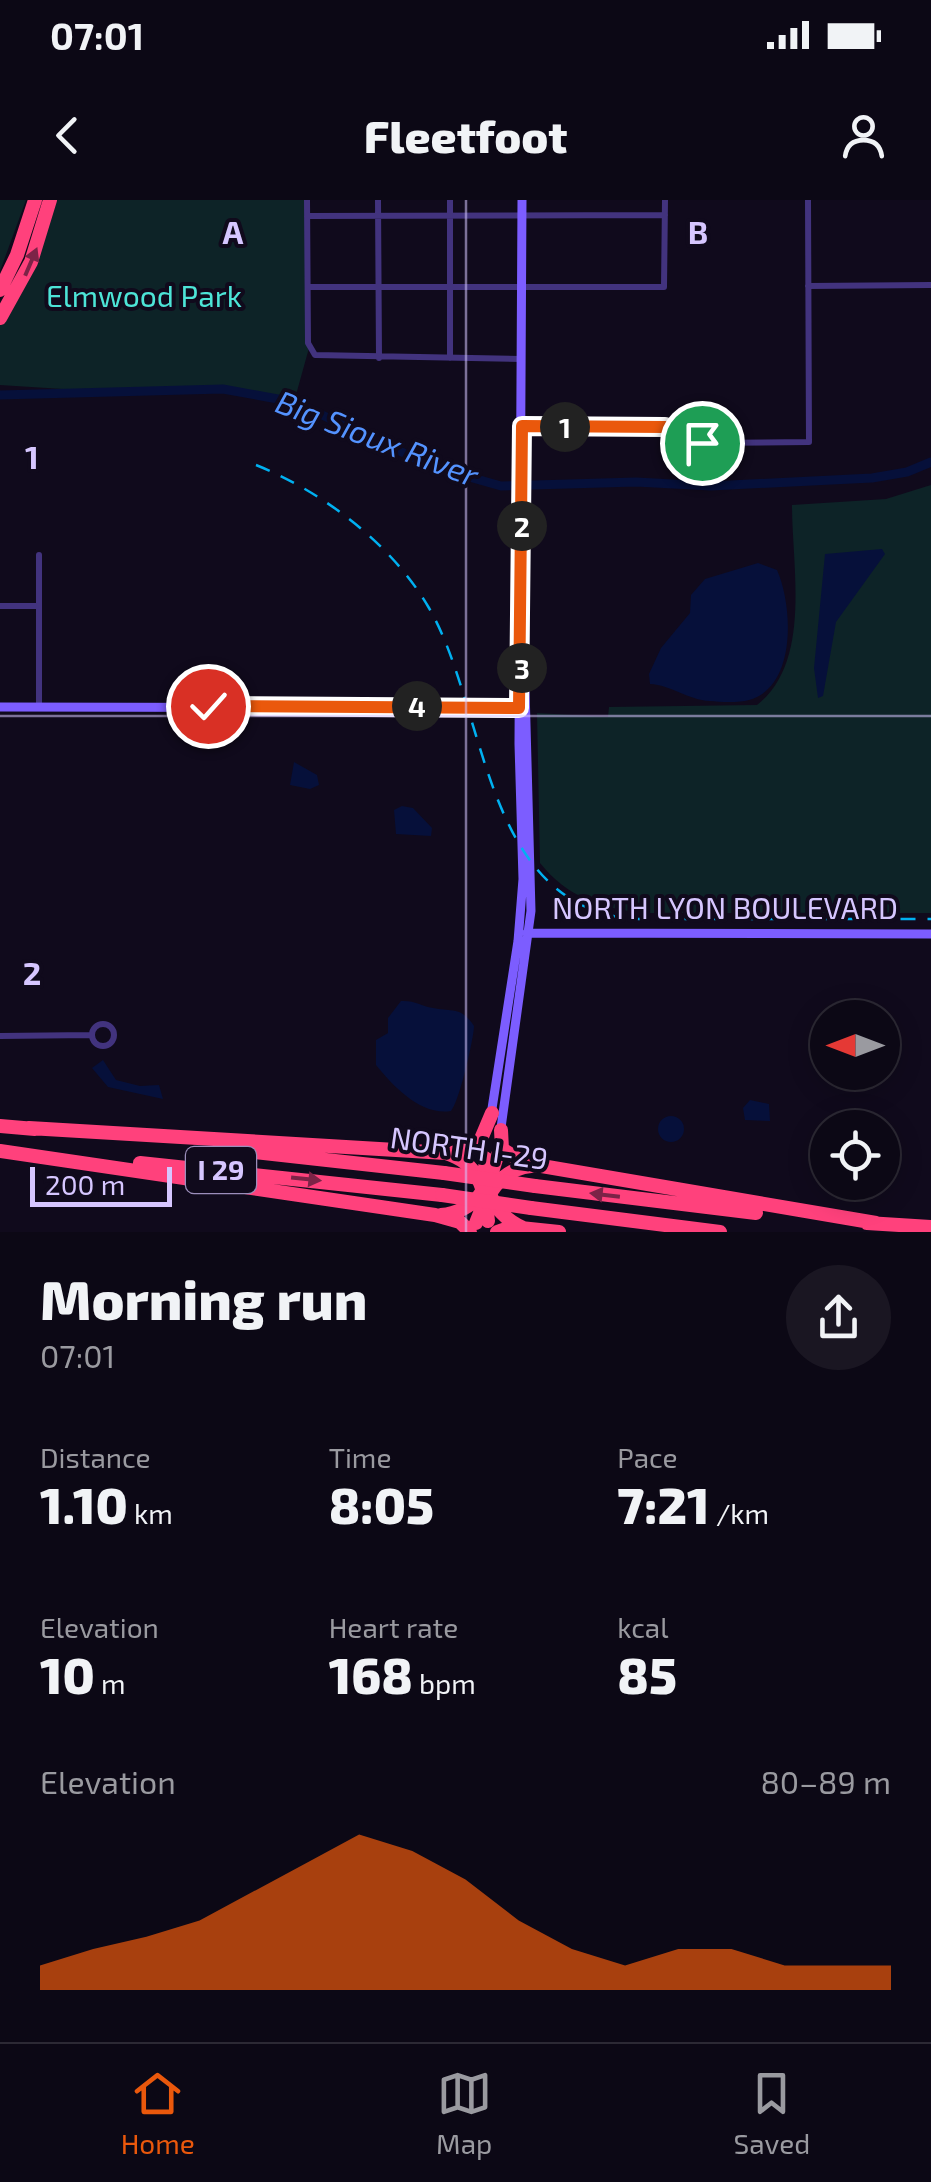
<!DOCTYPE html>
<meta charset="utf-8">
<style>
body{margin:0;font-family:"Exo 2",sans-serif;background:#1a1622;color:#f1f3f6;height:100vh;display:flex;flex-direction:column;font-size:38px;white-space:nowrap}
*{box-sizing:border-box;margin:0}
p{font-size:32px;color:#9a9aa0}
.icon{flex:none;width:55px;height:55px;fill:none;stroke:currentColor;stroke-width:2;stroke-linecap:round;stroke-linejoin:round}
.map{position:relative;height:1032px;overflow:hidden}
.sheet{display:flex;flex-direction:column;background:#0c0815;flex:1}
.sheet>*{flex:none}
.needle{width:65px;rotate:270deg}
.tools{position:absolute;left:810px;top:800px;display:grid;gap:20px}
.tools a{display:grid;place-items:center;width:90px;height:90px;border-radius:50%;background:#0c0815;box-shadow:0 5px 25px #0003,0 0 0 2px #2c2934;font-size:50px}
.scale{position:absolute;left:30px;bottom:25px;width:142px;box-sizing:border-box;padding-left:10px;border:5px solid #d6c6ff;border-top:0;font-size:28px;line-height:35px;white-space:nowrap;color:#d6c6ff;-webkit-text-stroke:8px #100a1c;paint-order:stroke}
.pin{position:absolute;display:grid;place-items:center;width:85px;height:85px;color:#fff;margin:-42px;border:5px solid #fff;border-radius:50%;box-shadow:0 2px 10px #0007}
.km{position:absolute;width:50px;height:50px;margin:-25px;border-radius:50%;background:#222;color:#fff;font-size:28px;line-height:50px;text-align:center}
.round{display:grid;place-items:center;flex:none;width:105px;height:105px;border-radius:52px;background:#1a1622}
.overview{display:flex;align-items:center;justify-content:space-between;height:170px;padding:0 40px}
h1{font-size:55px;font-weight:800;line-height:75px}
.metrics{display:grid;grid-template-columns:repeat(3,1fr);gap:15px;height:170px;padding:10px 40px}
.metrics div{display:grid;align-content:center}
.metrics b{font-size:50px;font-weight:800}
.metrics small{font-size:28px;font-weight:400}
.metrics p{font-size:28px}
.chart{height:280px;padding:20px 40px}
.chart p{display:flex;justify-content:space-between}
.chart svg{width:100%;height:180px;margin-top:10px;fill:#ea580c;opacity:.7}
.status{display:flex;justify-content:space-between;align-items:center;height:70px;padding:0 50px;background:#0c0815;direction:ltr}
.status svg{height:28px;fill:currentColor}
header{display:flex;justify-content:space-between;align-items:center;height:130px;padding:0 40px;background:#0c0815;font-size:45px;font-weight:800}
.tabs{display:flex;justify-content:space-around;align-items:center;height:140px;border-top:2px solid #2c2934;background:#0c0815;font-size:28px;color:#9a9aa0}
.tabs a{display:grid;justify-items:center;gap:5px}
.tabs .selected{color:#ea580c}
.map>svg:first-child{display:block}
.green{fill:#0d2327}
.water{fill:#06103a}
.lines{fill:none;stroke-linecap:round;stroke-linejoin:round}
.river{stroke:#06103a;stroke-width:9}
.street{stroke:#42337e;stroke-width:6}
.secondary{stroke:#7c5dff;stroke-width:9}
.highway{stroke:#ff417c;stroke-width:14}
.rail{stroke:#00b1f1;stroke-width:2.5;stroke-dasharray:15 12;stroke-linecap:butt}
.highway-bridge{stroke:#ff417c;stroke-width:14}
.oneway{fill:#7c2347}
.route-casing{stroke:#fff;stroke-width:20}
.route{stroke:#ea580c;stroke-width:12}
.grid{fill:none;stroke:#d6c6ff;stroke-width:2.5;stroke-opacity:0.55}
.labels{text-anchor:middle;stroke-width:8;stroke-linejoin:round;paint-order:stroke}
.shield{fill:#100a1c;stroke:#9b8ebb;stroke-width:2.5}
.shield-label{font-size:28px;font-weight:bold;fill:#d6c6ff}
.park-label{font-size:30px;fill:#4de4d7;stroke:#100a1c}
.street-label{font-size:30px;fill:#d6c6ff;stroke:#100a1c}
.water-label{font-size:32px;font-style:italic;fill:#5493ff;stroke:#100a1c}
.grid-label{font-size:32px;text-anchor:middle;font-weight:bold;fill:#d6c6ff;stroke:#100a1c;stroke-width:8;stroke-linejoin:round;paint-order:stroke}
</style>
<div class="status"><b>07:01</b><svg viewBox="0 0 49 12"><path d="M0 12V9h3v3zM5 12V6h3v6zM10 12V3h3v9zM15 12V0h3v12zM26 1h20v11H26zM47 4h2v5h-2z"/></svg></div>
<header><svg class="icon" aria-label="back" viewBox="0 0 24 24"><path d="M15 5l-7 7 7 7"/></svg>Fleetfoot<svg class="icon" aria-label="person" viewBox="0 0 24 24"><circle cx="12" cy="8" r="4"/><path d="M4 21q1-7 8-7t8 7"/></svg></header>
<div class="map">
<svg width="931" height="1032" viewBox="0 0 931 1032">
<rect width="100%" height="100%" fill="#100a1c"/>
<path class="green" d="M0,0H26L0,71Z
M52,0H308L309,148L294,202L241,190L141,194L0,185V117Z
M931,285V713H642C601,708 567,697 540,663L537,513L608,517L609,507L757,505C812,462 792,368 792,305L886,299Z"/>
<path class="water" d="M882,349L885,354L836,422L823,496L818,498L814,468L825,354Z
M758,363L777,370C793,406 797,487 749,500C739,503 720,502 710,501C688,500 671,485 650,484L649,474L661,448L690,413L691,395L705,379Z
M294,562L317,575L319,585L310,589L290,585Z
M402,606L413,608L432,628L431,636L396,634L394,610Z
M401,801C414,800 421,806 433,808C452,812 461,806 474,826C474,838 459,903 451,911C421,916 393,886 376,865V840L388,833V818Z
M103,860L116,880L140,886L159,885L163,899L108,887L92,868Z
M750,900L769,904L770,921L745,920L743,908Z
M658 929a13 13 0 1 1 26 0a13 13 0 1 1-26 0Z"/>
<g class="lines">
<path class="river" d="M0,195L223,189L294,202L434,267L501,286L636,282L711,286L872,278L907,272L931,262"/>
<path class="street" d="M307,0L308,143L315,155L522,159
M378,0L379,158
M450,0V158
M307,16L665,15
M808,86L931,85
M308,87H664L665,0
M522,227H663L698,243L809,242L808,0
M39,355V507
M0,406H39
M92 835a11 11 0 1 1 22 0a11 11 0 1 1-22 0Z
M0,836L91,835"/>
<path class="secondary" d="M0,507L524,508
M527,733L931,734
M491,915L518,741L523,679L519,544L522,0
M500,935L531,711L525,488"/>
<path class="highway" d="M0,90L17,55L35,0
M0,118L31,62L50,0
M0,926L35,929
M29,928L446,953C479,963 485,990 488,1021
M501,930L502,949L524,963L876,1023
M226,949L444,973
M0,951L435,1015L460,1022L470,1032
M452,953L478,946L492,913
M485,958C485,989 492,1014 523,1028
M140,963L442,995
M535,986L756,1013
M531,1008L720,1032
M441,1015C476,1012 489,986 497,956
M476,1023C486,996 500,969 531,966
M867,1023L931,1027
M497,1032L511,1027L559,1032"/>
<path class="rail" d="M256,265C323,292 392,344 429,408C488,510 482,704 632,719H931"/>
<path class="highway-bridge" d="M444,973L535,986
M442,995L531,1008"/>
</g>
<defs><path id="oneway-solid" d="M-6-.8H1V-3.2L6.5 0L1 3.2V.8H-6Z" transform="scale(2.5)"/></defs>
<g class="oneway">
<use href="#oneway-solid" transform="translate(31 62) rotate(-67)"/>
<use href="#oneway-solid" transform="translate(306 979) rotate(6)"/>
<use href="#oneway-solid" transform="translate(605 995) rotate(-173)"/>
</g>
<g class="lines">
<g class="route-casing">
<path id="route" d="M208,506L519,508L522,226L665,227L702,243"/>
</g>
<use href="#route" class="route"/>
</g>
<path class="grid" d="M466,0V1032M0,516H931"/>
<g class="labels">
<rect class="shield" x="186" y="947" width="70" height="46" rx="8"/>
<g class="shield-label">
<text x="221" y="980">I 29</text>
</g>
<g class="park-label">
<text x="144" y="107">Elmwood Park</text>
</g>
<g class="street-label">
<text x="725" y="719">NORTH LYON BOULEVARD</text>
<text transform="translate(469 949) rotate(8)" y="10">NORTH I-29</text>
</g>
<g class="water-label">
<text transform="translate(377 239) rotate(21)" y="11">Big Sioux River</text>
</g>
</g>
<g class="grid-label">
<text x="233" y="44">A</text>
<text x="698" y="44">B</text>
<text x="32" y="269">1</text>
<text x="32" y="785">2</text>
</g>
</svg>
<div class="tools">
<a><svg class="needle" viewBox="-14 -14 28 28"><path d="M0-13l5 13h-10z" fill="#e53935"/><path d="M0 13l5-13h-10z" fill="#9a9aa0"/></svg></a>
<a><svg class="icon" aria-label="locate" viewBox="0 0 24 24"><circle cx="12" cy="12" r="6"/><path d="M12 2v4M12 18v4M2 12h4M18 12h4"/></svg></a>
</div>
<div class="scale">200 m</div>
<div class="pin" style="left:702px;top:243px;background:#1e9e55"><svg class="icon" aria-label="arrive" viewBox="0 0 24 24"><path d="M6 21V4h12l-3 4 3 4H6"/></svg></div>
<div class="pin" style="left:208px;top:506px;background:#d93025"><svg class="icon" aria-label="check" viewBox="0 0 24 24"><path d="M5 12l5 5 9-10"/></svg></div>
<b class="km" style="left:565px;top:227px">1</b>
<b class="km" style="left:522px;top:326px">2</b>
<b class="km" style="left:522px;top:468px">3</b>
<b class="km" style="left:417px;top:506px">4</b>
</div>
<section class="sheet">
<div class="overview"><div><h1>Morning run</h1><p>07:01</p></div><a class="round"><svg class="icon" aria-label="share" viewBox="0 0 24 24"><path d="M12 15V3M7 8l5-5 5 5M5 13v7h14v-7"/></svg></a></div>
<div class="metrics">
<div><p>Distance</p><b>1.10<small> km</small></b></div>
<div><p>Time</p><b>8:05</b></div>
<div><p>Pace</p><b>7:21<small> /km</small></b></div>
</div>
<div class="metrics">
<div><p>Elevation</p><b>10<small> m</small></b></div>
<div><p>Heart rate</p><b>168<small> bpm</small></b></div>
<div><p>kcal</p><b>85</b></div>
</div>
<div class="chart"><p><span>Elevation</span>80–89 m</p>
<svg viewBox="0 0 160 44" preserveAspectRatio="none"><path d="M0 44V38L10 34L20 31L30 27L40 20L50 13L60 6L70 10L80 17L90 27L100 34L110 38L120 34L130 34L140 38L150 38L160 38V44z"/></svg>
</div>
</section>
<nav class="tabs">
<a class="selected"><svg class="icon" aria-label="home" viewBox="0 0 24 24"><path d="M3 11l9-7 9 7M6 9v11h12V9"/></svg>Home</a>
<a><svg class="icon" aria-label="map" viewBox="0 0 24 24"><path d="M3 6l6-2 6 2 6-2v14l-6 2-6-2-6 2zM9 4v14M15 6v14"/></svg>Map</a>
<a><svg class="icon" aria-label="saved" viewBox="0 0 24 24"><path d="M7 4h10v16l-5-4-5 4z"/></svg>Saved</a>
</nav>
